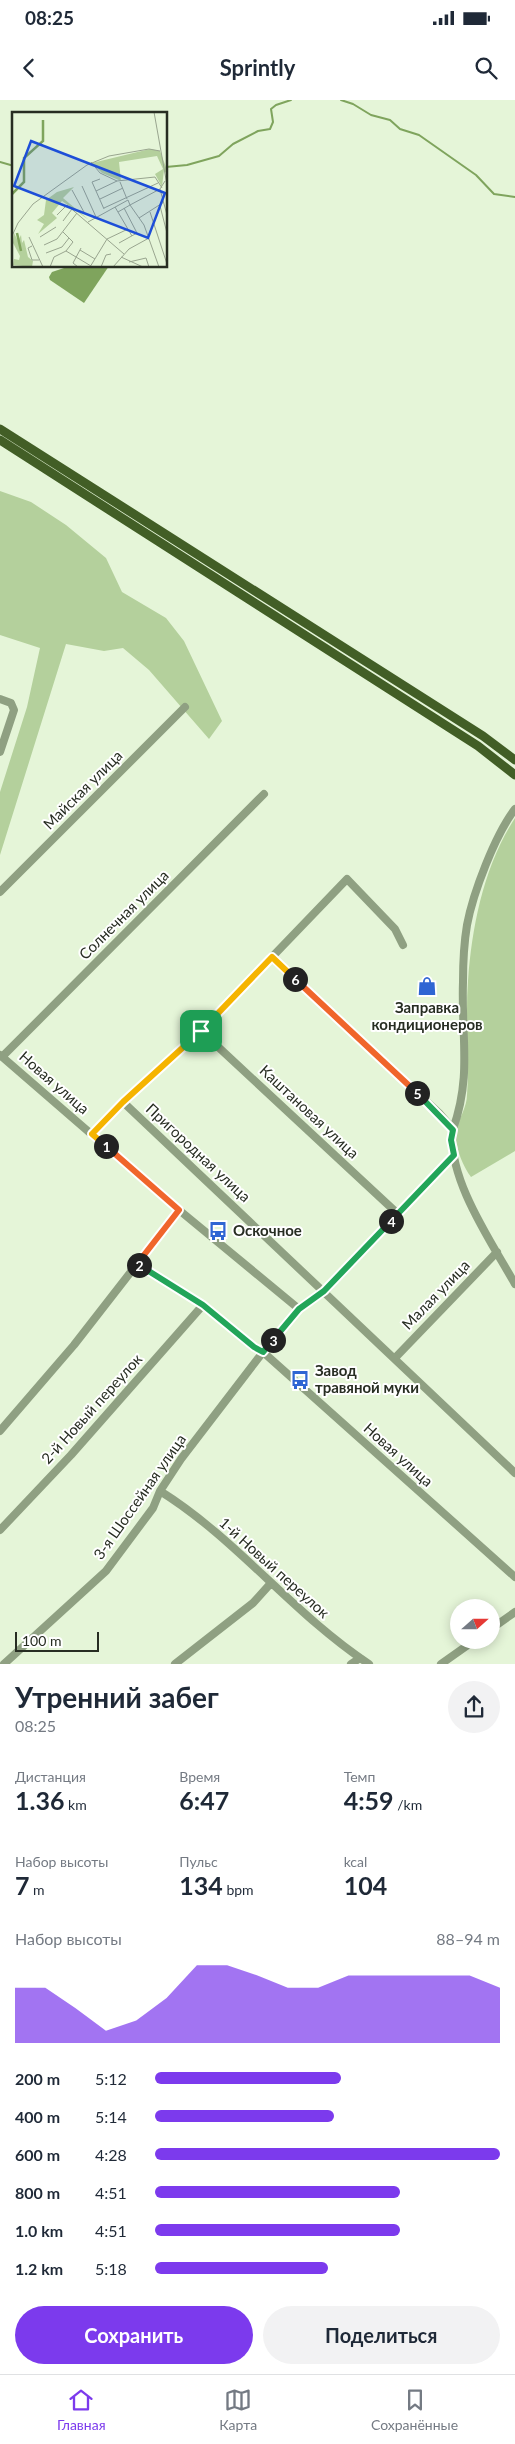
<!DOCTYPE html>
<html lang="ru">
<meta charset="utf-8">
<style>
body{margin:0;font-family:Lato,sans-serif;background:#f2f2f3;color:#1f2937;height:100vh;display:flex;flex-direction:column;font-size:19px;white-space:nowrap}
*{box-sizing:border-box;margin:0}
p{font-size:16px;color:#747a83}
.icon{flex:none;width:28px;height:28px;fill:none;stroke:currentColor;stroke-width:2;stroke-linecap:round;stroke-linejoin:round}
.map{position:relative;height:1564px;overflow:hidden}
.side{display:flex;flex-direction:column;background:#fff;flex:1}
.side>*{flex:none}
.needle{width:32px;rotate:69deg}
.fabs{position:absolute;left:450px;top:1499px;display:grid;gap:10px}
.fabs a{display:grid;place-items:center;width:50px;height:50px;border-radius:50%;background:#fff;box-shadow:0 2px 12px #0003;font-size:25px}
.scale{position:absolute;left:15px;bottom:12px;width:84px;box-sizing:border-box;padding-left:5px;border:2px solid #272d22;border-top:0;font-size:14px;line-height:18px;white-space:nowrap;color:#272d22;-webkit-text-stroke:4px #fff;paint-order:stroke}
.pin{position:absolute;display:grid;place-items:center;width:42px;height:42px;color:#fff;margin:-21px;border-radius:10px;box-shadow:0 2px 8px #0006}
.km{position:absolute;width:25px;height:25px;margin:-12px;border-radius:50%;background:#222;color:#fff;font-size:14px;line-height:25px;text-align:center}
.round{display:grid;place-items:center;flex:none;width:52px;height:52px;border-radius:26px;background:#f2f2f3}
.head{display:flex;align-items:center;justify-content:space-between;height:85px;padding:0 15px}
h1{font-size:28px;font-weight:700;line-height:38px}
.stats{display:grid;grid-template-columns:repeat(3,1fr);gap:8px;height:85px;padding:5px 15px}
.stats div{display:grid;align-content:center}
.stats b{font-size:25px;font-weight:700}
.stats small{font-size:14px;font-weight:400}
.stats p{font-size:14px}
.chart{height:140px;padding:10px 15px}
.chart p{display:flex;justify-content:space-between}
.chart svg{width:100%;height:90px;margin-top:5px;fill:#7c3aed;opacity:.7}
.button{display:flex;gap:10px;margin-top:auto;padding:10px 15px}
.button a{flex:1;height:58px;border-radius:30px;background:#7c3aed;color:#fff;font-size:20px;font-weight:700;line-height:58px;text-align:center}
.button a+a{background:#f2f2f3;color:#1f2937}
ul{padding:0 15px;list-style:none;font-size:16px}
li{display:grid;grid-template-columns:80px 60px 1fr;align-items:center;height:38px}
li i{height:12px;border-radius:6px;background:#7c3aed}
.status{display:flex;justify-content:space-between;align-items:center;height:35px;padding:0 25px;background:#fff;direction:ltr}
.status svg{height:14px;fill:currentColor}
header{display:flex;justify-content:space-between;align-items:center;height:65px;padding:0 15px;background:#fff;font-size:22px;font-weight:700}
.dock{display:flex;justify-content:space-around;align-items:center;height:70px;border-top:1px solid #e0e1e3;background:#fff;font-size:14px;color:#747a83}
.dock a{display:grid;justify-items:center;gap:2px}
.dock .selected{color:#7c3aed}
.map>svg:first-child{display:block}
.green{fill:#b4d09c}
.water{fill:#7fa45d}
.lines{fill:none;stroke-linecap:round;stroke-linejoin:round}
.stream{stroke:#7fa45d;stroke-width:2}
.minor{stroke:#8fa082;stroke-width:8}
.major{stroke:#425e26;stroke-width:9}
.split-1-casing{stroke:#fff;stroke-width:10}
.split-2-casing{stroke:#fff;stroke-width:10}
.split-3-casing{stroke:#fff;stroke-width:10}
.split-4-casing{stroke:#fff;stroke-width:10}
.split-5-casing{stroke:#fff;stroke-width:10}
.split-6-casing{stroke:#fff;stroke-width:10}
.split-7-casing{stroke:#fff;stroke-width:10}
.split-1{stroke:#f5b400;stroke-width:6}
.split-2{stroke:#f0652b;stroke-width:6}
.split-3{stroke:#22a559;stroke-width:6}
.split-4{stroke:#22a559;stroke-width:6}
.split-5{stroke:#22a559;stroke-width:6}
.split-6{stroke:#f0652b;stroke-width:6}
.split-7{stroke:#f5b400;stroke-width:6}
.labels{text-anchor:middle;stroke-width:4;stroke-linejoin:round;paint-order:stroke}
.street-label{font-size:15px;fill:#272d22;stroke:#fff}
.poi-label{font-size:15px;font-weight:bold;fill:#272d22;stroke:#fff;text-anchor:start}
.inset-river{fill:none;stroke:#7fa45d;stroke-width:2.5}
.inset-road{fill:none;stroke:#99a58f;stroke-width:1}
.view{fill:#1d4ed8;fill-opacity:0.15;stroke:#1d4ed8;stroke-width:2.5}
.inset-edge{fill:none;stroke:#272d22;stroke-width:2.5}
</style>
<div class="status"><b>08:25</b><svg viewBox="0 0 49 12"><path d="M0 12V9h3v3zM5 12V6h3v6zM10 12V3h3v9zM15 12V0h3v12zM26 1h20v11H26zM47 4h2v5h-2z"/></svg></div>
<header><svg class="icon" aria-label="back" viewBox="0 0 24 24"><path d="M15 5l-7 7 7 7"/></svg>Sprintly<svg class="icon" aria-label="search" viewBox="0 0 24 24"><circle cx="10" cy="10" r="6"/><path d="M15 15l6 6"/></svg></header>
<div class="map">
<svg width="515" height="1564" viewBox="0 0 515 1564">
<rect width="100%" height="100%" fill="#e5f5d8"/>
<path class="green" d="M0,391L31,402L66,425L106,458L122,492L166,518L184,541L222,621L209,639L149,570L123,548L104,551L66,544L0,755V692L27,607L40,548L0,535Z
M515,718V1051L471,1077C462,1065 453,1043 457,1027C460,1017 467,1006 467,995C470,957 465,919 468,881C472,825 484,766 515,718Z"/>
<path class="water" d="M70,166H109L84,203L50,180L49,177L52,172Z"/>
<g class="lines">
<path class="stream" d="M341,0L353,4L371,15L390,20L400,29L419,35L476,75L494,94L515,97
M0,62L14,66
M166,67L187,65L219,56L233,44L258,31L270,29L273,22L271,9L276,5L291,0"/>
<path class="minor" d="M0,599L11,603L14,610L0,652
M0,792L185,607
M271,857L440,1014L453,1029C446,1077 492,1143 515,1184
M201,931L398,1114
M0,955L179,1110L299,1209L263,1252L515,1477
M2,957L264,694
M123,1002L515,1373
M453,1029C472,976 461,936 463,882C463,864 464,843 467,825C473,793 495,735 515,709
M92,1034L123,1002L201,931L347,779L395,829L403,845
M299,1209L325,1191L454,1055
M395,1258L497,1152
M0,1331L74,1245L179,1110
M160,1391C237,1439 293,1514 369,1564
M0,1430L71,1355L203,1205
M491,1529L515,1512
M4,1564L106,1471L153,1408L160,1391L181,1359L263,1252L253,1247L203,1205L137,1164
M175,1564L253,1503L271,1483
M351,1564L360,1558
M441,1564L475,1540"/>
<path class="major" d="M0,329L483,636L515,660
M0,340L478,646L515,675"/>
</g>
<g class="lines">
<g class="split-1-casing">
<path id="split-1" d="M106,1046L92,1034L123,1002L201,931"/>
</g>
<g class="split-2-casing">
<path id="split-2" d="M106,1046L179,1110L137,1164L139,1165"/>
</g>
<g class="split-3-casing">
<path id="split-3" d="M139,1165L203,1205L254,1247L263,1252L273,1240"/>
</g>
<g class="split-4-casing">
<path id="split-4" d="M273,1240L299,1209L324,1191L391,1121"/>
</g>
<g class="split-5-casing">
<path id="split-5" d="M391,1121L454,1055L451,1040L453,1030L417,993"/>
</g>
<g class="split-6-casing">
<path id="split-6" d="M295,879L417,993"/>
</g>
<g class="split-7-casing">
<path id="split-7" d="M201,931L272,857L295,879"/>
</g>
<use href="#split-1" class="split-1"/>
<use href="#split-2" class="split-2"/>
<use href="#split-3" class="split-3"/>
<use href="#split-4" class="split-4"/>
<use href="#split-5" class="split-5"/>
<use href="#split-6" class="split-6"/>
<use href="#split-7" class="split-7"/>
</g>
<defs>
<g id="shop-bare" transform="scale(1.5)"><path d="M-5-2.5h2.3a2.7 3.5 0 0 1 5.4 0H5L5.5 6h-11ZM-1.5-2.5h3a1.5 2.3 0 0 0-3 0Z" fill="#2f65d3" stroke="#fff" stroke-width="2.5" paint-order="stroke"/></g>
<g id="bus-bare" transform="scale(1.5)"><path d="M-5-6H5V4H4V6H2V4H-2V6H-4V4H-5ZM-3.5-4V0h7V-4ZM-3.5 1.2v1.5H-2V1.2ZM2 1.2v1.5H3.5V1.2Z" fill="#2f65d3" stroke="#fff" stroke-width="2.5" paint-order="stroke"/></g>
</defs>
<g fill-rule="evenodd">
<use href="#shop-bare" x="427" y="886"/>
<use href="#bus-bare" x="218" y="1131"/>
<use href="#bus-bare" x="300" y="1280"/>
</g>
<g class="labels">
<g class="street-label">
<text transform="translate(83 690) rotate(-45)" y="5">Майская улица</text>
<text transform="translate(124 815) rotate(-45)" y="5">Солнечная улица</text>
<text transform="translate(54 983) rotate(41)" y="5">Новая улица</text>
<text transform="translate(309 1012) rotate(43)" y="5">Каштановая улица</text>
<text transform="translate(198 1053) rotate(43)" y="5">Пригородная улица</text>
<text transform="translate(436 1195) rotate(-46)" y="5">Малая улица</text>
<text transform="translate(92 1309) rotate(-48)" y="5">2-й Новый переулок</text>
<text transform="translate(398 1355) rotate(42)" y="5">Новая улица</text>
<text transform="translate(140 1397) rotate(-55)" y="5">3-я Шоссейная улица</text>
<text transform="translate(274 1468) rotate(42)" y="5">1-й Новый переулок</text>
</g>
<g class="poi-label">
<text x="427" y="913" text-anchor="middle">Заправка<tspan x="427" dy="17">кондиционеров</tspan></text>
<text x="233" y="1136">Оскочное</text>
<text x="315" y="1276">Завод<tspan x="315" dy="17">травяной муки</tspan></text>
</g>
</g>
<g transform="translate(12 12)">
<rect width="155" height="155" fill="#e5f5d8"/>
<path d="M138,37L148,39L155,58L153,61L152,58L150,75L143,62L151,57L145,44L107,50L109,69L90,61L80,51ZM62,75L51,86L77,108L50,89L40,101L45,106L26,122L32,112L25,108L32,103L34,88L45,80ZM2,121L6,129L9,123L10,131L12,128L16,145L21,149L20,155L1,153L2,147L7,148L8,144L1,131Z" fill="#b4d09c"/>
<path class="inset-river" d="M0,82L12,70V46L31,29V8M5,121L9,139"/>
<path class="inset-road" d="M142,0L155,73M79,50L88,61L105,69M88,67L80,70L92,97M108,70L115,87M70,74L84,105M148,77L155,103M60,78L73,102M84,79L105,69L143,65L150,76M88,87L111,76M148,94L155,121M103,95L120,124M92,96L146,71M106,100L118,93L132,113L147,155M138,100L155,152M45,103L55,93L112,142M127,106L152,90M51,109L60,97M76,110L116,88L118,93L148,77L153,69M0,124L6,111L21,92L75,53L97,44L137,37L148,39M17,125L31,155M28,125L44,115M107,131L125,121L112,96M32,133L45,127L65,101M20,134L16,136L20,148H27M68,138L83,147M54,139L79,154M34,141L50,135L57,126M109,145L131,155M117,150L134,146L137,155M38,155L42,145L54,139L61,130L51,120M66,155L61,151L69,136M78,155L95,127L116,117M89,155L94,143L99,142M101,155L117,137L137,126"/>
<path class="view" d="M19,29L153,81L136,126L2,74Z"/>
<rect width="155" height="155" class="inset-edge"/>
</g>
</svg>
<div class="fabs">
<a><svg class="needle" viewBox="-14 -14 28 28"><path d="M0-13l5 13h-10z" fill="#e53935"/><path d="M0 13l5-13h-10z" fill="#747a83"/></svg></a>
</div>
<div class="scale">100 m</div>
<div class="pin" style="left:201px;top:931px;background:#1e9e55"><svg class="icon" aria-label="arrive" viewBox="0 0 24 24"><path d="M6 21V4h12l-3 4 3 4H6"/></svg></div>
<b class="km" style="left:106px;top:1046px">1</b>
<b class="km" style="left:139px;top:1165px">2</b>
<b class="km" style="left:273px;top:1240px">3</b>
<b class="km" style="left:391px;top:1121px">4</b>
<b class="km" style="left:417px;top:993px">5</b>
<b class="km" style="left:295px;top:879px">6</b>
</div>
<section class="side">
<div class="head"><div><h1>Утренний забег</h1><p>08:25</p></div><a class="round"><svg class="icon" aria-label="share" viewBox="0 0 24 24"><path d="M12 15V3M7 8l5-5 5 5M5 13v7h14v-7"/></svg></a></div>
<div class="stats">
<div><p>Дистанция</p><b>1.36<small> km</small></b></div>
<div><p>Время</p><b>6:47</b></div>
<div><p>Темп</p><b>4:59<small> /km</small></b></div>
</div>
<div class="stats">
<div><p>Набор высоты</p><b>7<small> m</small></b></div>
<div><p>Пульс</p><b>134<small> bpm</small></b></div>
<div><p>kcal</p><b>104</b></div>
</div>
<div class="chart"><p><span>Набор высоты</span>88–94 m</p>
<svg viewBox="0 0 160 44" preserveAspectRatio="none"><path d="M0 44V17L10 17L20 27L30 38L40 33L50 22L60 6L70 6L80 11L90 17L100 17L110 11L120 11L130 11L140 11L150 11L160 17V44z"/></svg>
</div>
<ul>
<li><b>200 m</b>5:12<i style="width:54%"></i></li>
<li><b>400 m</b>5:14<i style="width:52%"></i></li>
<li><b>600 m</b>4:28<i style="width:100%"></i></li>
<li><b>800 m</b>4:51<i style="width:71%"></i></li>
<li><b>1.0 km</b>4:51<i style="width:71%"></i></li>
<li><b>1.2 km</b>5:18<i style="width:50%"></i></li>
</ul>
<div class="button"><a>Сохранить</a><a>Поделиться</a></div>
</section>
<nav class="dock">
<a class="selected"><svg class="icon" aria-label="home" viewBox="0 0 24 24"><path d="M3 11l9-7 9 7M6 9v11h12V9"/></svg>Главная</a>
<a><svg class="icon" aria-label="map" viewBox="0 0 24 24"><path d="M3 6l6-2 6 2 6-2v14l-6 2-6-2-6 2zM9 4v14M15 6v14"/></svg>Карта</a>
<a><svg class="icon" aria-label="saved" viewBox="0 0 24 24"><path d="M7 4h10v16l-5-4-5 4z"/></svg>Сохранённые</a>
</nav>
